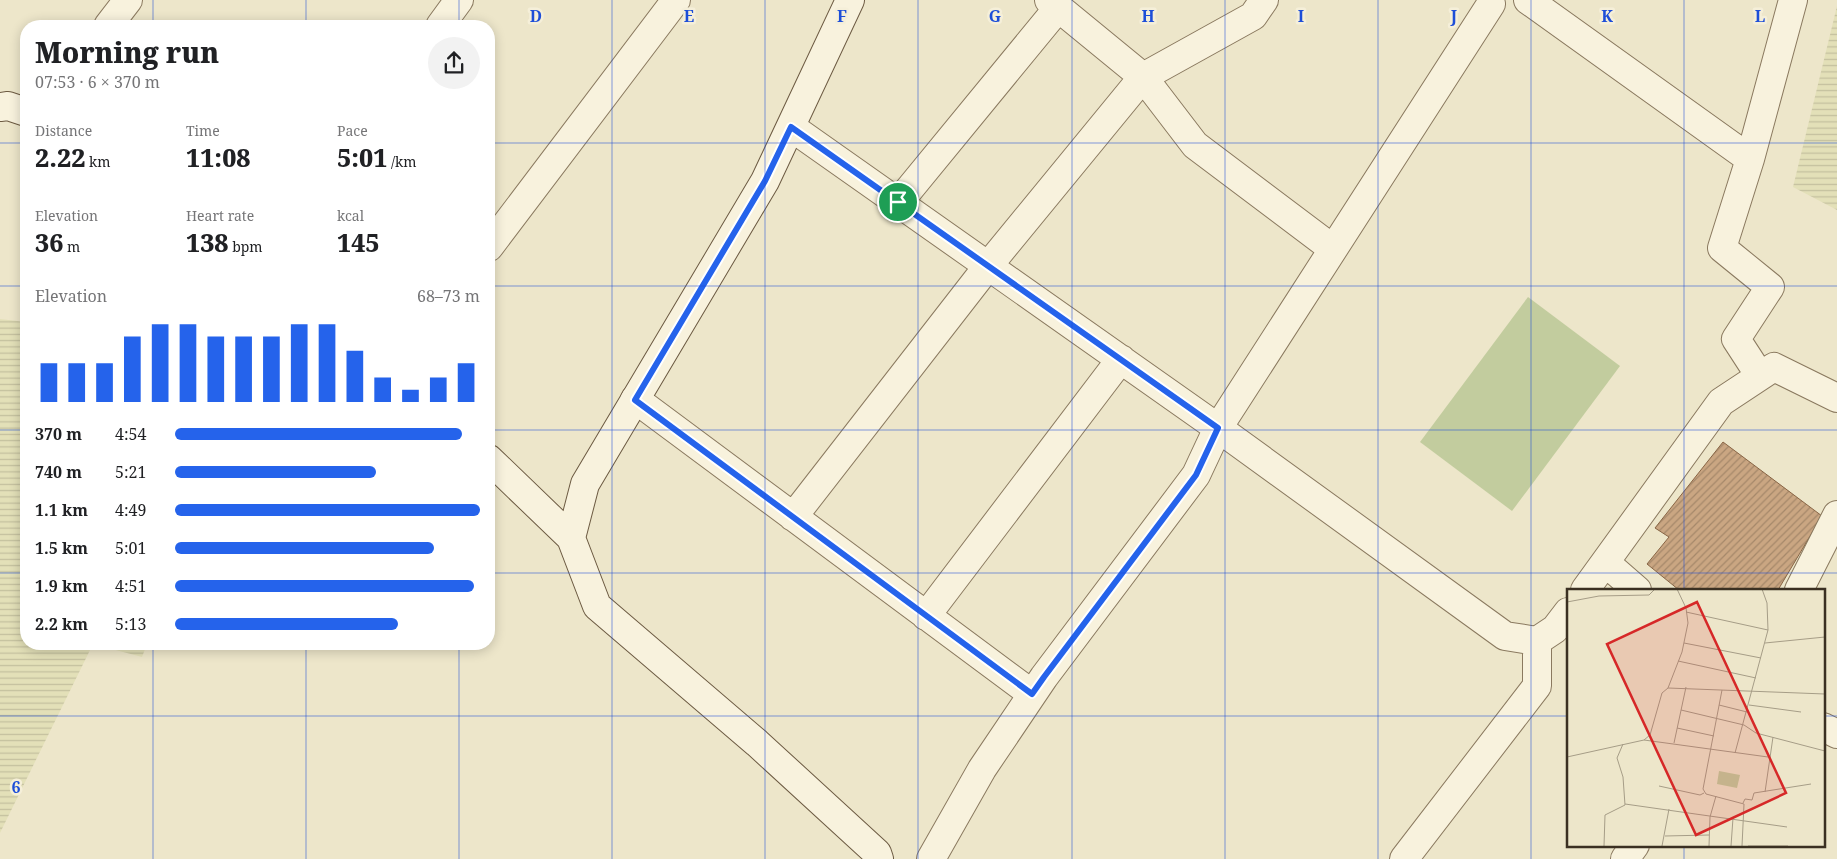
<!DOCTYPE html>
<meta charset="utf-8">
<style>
body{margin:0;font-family:"Noto Serif",serif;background:#f2f2f2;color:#202124;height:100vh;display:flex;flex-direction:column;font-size:19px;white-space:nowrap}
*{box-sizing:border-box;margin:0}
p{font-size:16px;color:#757577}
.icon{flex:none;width:28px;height:28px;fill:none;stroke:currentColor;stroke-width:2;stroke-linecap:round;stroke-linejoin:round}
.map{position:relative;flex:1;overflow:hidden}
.details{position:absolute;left:20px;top:20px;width:475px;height:630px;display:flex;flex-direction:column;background:#fff;border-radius:20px;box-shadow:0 2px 12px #0003}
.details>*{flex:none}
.pin{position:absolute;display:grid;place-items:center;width:42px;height:42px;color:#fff;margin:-21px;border:2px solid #fff;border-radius:50%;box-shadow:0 1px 5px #0007}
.round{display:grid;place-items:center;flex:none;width:52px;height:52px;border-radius:26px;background:#f2f2f2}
.headline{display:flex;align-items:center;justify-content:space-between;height:85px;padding:0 15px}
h1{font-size:28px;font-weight:800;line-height:38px}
.stats{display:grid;grid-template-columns:repeat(3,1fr);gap:8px;height:85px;padding:5px 15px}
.stats div{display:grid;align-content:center}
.stats b{font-size:25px;font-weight:800}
.stats small{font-size:14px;font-weight:400}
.stats p{font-size:14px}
.chart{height:140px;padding:10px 15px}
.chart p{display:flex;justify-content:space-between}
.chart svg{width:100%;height:90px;margin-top:5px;stroke:#2563eb;stroke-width:6}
ul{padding:0 15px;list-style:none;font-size:16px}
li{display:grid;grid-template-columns:80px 60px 1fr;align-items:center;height:38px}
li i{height:12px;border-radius:6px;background:#2563eb}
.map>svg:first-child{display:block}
.farmland{fill:url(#farmland-rules)}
.pitch{fill:#c2cc9e}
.building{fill:url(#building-hatch);stroke:#886545}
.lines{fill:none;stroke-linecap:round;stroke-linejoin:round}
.street-casing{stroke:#8a795f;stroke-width:30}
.secondary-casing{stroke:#6c5a42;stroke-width:30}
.street{stroke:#f8f2dd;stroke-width:28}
.secondary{stroke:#f8f2dd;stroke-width:28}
.route-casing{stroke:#fff;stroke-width:10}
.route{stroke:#2563eb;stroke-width:6}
.grid{fill:none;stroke:#1d4ed8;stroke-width:1;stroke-opacity:0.55}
.inset-road{fill:none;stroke:#a69d87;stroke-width:1}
.view{fill:#d62828;fill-opacity:0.15;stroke:#d62828;stroke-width:2.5}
.inset-edge{fill:none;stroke:#3b3022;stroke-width:2.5}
.grid-label{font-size:16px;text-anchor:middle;font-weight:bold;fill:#1d4ed8;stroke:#f5efd9;stroke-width:5;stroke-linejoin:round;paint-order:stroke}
</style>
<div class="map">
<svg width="1837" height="859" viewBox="0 0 1837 859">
<defs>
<pattern id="farmland-rules" width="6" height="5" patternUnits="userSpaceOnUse" patternTransform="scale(1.25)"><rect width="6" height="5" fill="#e3e0b8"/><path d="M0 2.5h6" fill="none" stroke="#c4c09e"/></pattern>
<pattern id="building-hatch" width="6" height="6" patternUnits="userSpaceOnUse" patternTransform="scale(1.25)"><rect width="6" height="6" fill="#caa682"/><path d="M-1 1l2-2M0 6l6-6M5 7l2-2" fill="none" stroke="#a5886a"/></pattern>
</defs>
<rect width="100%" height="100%" fill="#ede6ca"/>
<path class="farmland" d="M1837,6V210L1793,187Z
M0,319L26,322V644H147L142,657L93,644L0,833Z"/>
<path class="pitch" d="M1528,297L1620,366L1512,511L1420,442Z"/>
<path class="building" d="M1723,442L1822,516L1778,590H1679L1647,564L1669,537L1655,528Z"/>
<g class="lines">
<g class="street-casing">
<path id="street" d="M1049,0L1143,77L1195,145L1333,249
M1528,0L1750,159
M108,26L128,0
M440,26L459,0
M791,127L1218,428L1505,636L1537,641L1555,629L1568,612
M898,203L1058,8
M489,247L676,0
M1760,376L1736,339L1770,287L1722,248L1750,159L1793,0
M635,399L1032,694
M793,517L988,266L1143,77L1253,16L1264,0
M1606,563L1637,590
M1585,590L1721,402L1774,367L1837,398
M1799,590L1837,515
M926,616L1121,359
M1823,727L1837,734
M931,859L982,769L1044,677L1196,475L1218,428L1491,4
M1404,859L1537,686V641
M1625,859L1635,845"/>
</g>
<g class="secondary-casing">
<path id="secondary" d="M850,0L765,181L585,484L571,538L597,606L757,743L877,853L879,859
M0,107L8,106L26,112
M489,459L571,538"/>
</g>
<use href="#street" class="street"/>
<use href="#secondary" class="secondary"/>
</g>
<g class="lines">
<g class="route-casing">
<path id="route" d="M791,127L1218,428L1196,475L1044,677L1032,694L635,400L765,181Z"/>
</g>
<use href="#route" class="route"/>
</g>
<path class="grid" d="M153,0V26M306,0V26M459,0V26M612,0V859M765,0V859M918,0V859M1072,0V859M1225,0V859M1378,0V859M1531,0V859M1684,0V590M0,143H26M489,143H1837M0,286H26M489,286H1837M0,430H26M489,430H1837M0,573H26M489,573H1837M153,644V859M306,644V859M459,644V859M0,716H1568M1823,716H1837M1684,845V859"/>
<g transform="translate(1567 589)">
<rect width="258" height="258" fill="#ede6ca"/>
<path d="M152,182L173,186L170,199L150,195Z" fill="#c2cc9e"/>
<path class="inset-road" d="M136,0H166M0,13L32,7L82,6L88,0M119,23L201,41M117,54L194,69M198,54L258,48M111,72L189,89M101,99L115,63L121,34L119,19L110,0M155,101L136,200L139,205L177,215L175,257M152,116L180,123M182,116L234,123M114,121L177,136L189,144L258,162M110,139L147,147M77,151L201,168M107,154L119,98M168,164L201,41L200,14L195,0M0,168L77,151L83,146L95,104L101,99L258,105M92,197L133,206L137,204M198,203L206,148M176,214L178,210L185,211L187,204L244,195M58,215L220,238M98,247L142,246M37,257L38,226L58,216L56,188L50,169L56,155M95,257L102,220M142,257L143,228L149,207M164,257L166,229M181,257H221"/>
<path class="view" d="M130,13L219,204L129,246L40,55Z"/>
<rect width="258" height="258" class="inset-edge"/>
</g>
<g class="grid-label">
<text x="536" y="22">D</text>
<text x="689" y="22">E</text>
<text x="842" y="22">F</text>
<text x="995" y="22">G</text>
<text x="1148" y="22">H</text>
<text x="1301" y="22">I</text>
<text x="1454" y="22">J</text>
<text x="1607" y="22">K</text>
<text x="1760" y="22">L</text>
<text x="16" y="793">6</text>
</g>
</svg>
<div class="pin" style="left:898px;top:202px;background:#1e9e55"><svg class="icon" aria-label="arrive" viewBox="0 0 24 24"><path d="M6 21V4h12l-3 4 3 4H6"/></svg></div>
<section class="details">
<div class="headline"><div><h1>Morning run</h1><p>07:53 · 6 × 370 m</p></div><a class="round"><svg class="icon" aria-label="share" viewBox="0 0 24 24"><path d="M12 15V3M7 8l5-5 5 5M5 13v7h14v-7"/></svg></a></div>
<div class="stats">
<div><p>Distance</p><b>2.22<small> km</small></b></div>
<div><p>Time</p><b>11:08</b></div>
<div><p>Pace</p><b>5:01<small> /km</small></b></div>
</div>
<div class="stats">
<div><p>Elevation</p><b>36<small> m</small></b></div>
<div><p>Heart rate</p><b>138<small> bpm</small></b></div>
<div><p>kcal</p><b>145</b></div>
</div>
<div class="chart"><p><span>Elevation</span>68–73 m</p>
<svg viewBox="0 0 160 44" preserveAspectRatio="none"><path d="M5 44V25M15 44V25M25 44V25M35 44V12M45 44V6M55 44V6M65 44V12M75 44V12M85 44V12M95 44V6M105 44V6M115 44V19M125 44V32M135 44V38M145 44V32M155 44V25"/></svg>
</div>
<ul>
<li><b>370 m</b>4:54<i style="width:94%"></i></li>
<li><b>740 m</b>5:21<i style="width:66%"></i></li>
<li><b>1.1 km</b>4:49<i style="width:100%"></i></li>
<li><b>1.5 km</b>5:01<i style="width:85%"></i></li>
<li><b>1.9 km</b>4:51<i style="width:98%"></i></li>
<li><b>2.2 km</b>5:13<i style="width:73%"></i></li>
</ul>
</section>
</div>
